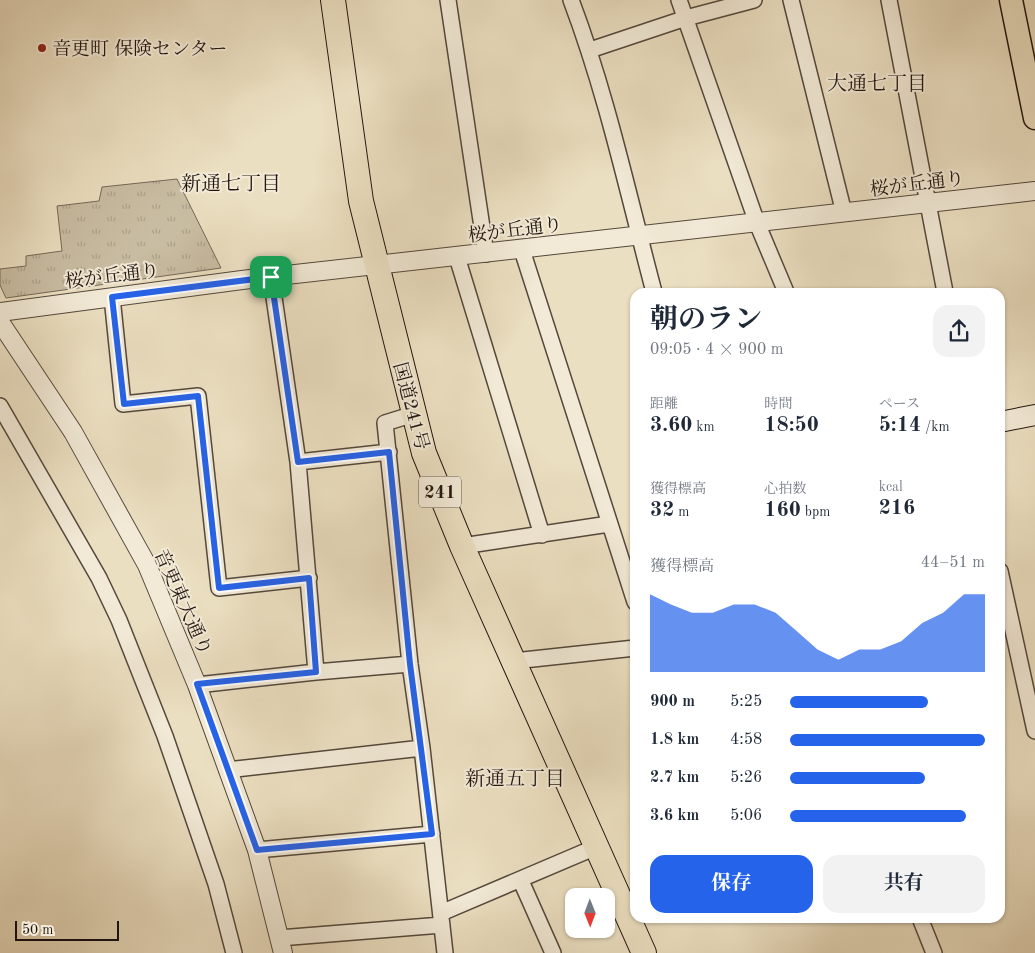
<!DOCTYPE html>
<html lang="ja">
<meta charset="utf-8">
<style>
body{margin:0;font-family:"Old Standard TT","Noto Serif JP",serif;background:#f2f2f3;color:#1f2937;height:100vh;display:flex;flex-direction:column;font-size:19px;white-space:nowrap}
*{box-sizing:border-box;margin:0}
p{font-size:16px;color:#747a83}
.icon{flex:none;width:28px;height:28px;fill:none;stroke:currentColor;stroke-width:2;stroke-linecap:round;stroke-linejoin:round}
.map{position:relative;flex:1;overflow:hidden}
.side{position:absolute;left:630px;top:288px;width:375px;height:635px;display:flex;flex-direction:column;background:#fff;border-radius:15px;box-shadow:0 1px 4px #0004}
.side>*{flex:none}
.needle{width:32px;rotate:179deg}
.fabs{position:absolute;left:565px;top:888px;display:grid;gap:10px}
.fabs a{display:grid;place-items:center;width:50px;height:50px;border-radius:10px;background:#fff;box-shadow:0 1px 4px #0004;font-size:25px}
.scale{position:absolute;left:15px;bottom:12px;width:104px;box-sizing:border-box;padding-left:5px;border:2px solid #22150f;border-top:0;font-size:14px;line-height:18px;white-space:nowrap;color:#22150f;-webkit-text-stroke:4px #f2ead7;paint-order:stroke}
.pin{position:absolute;display:grid;place-items:center;width:42px;height:42px;color:#fff;margin:-21px;border-radius:10px;box-shadow:0 2px 8px #0006}
.round{display:grid;place-items:center;flex:none;width:52px;height:52px;border-radius:15px;background:#f2f2f3}
.summary{display:flex;align-items:center;justify-content:space-between;height:85px;padding:0 20px}
h1{font-size:28px;font-weight:700;line-height:38px}
.metrics{display:grid;grid-template-columns:repeat(3,1fr);gap:8px;height:85px;padding:5px 20px}
.metrics div{display:grid;align-content:center}
.metrics b{font-size:21px;font-weight:700}
.metrics small{font-size:14px;font-weight:400}
.metrics p{font-size:14px}
.chart{height:140px;padding:10px 20px}
.chart p{display:flex;justify-content:space-between}
.chart svg{width:100%;height:90px;margin-top:5px;fill:#2563eb;opacity:.7}
.action{display:flex;gap:10px;margin-top:auto;padding:10px 20px}
.action a{flex:1;height:58px;border-radius:15px;background:#2563eb;color:#fff;font-size:20px;font-weight:700;line-height:58px;text-align:center}
.action a+a{background:#f2f2f3;color:#1f2937}
ul{padding:0 20px;list-style:none;font-size:16px}
li{display:grid;grid-template-columns:80px 60px 1fr;align-items:center;height:38px}
li i{height:12px;border-radius:6px;background:#2563eb}
.map>svg:first-child{display:block}
.grass{fill:url(#grass-tufts);stroke:#766959}
.lines{fill:none;stroke-linecap:round;stroke-linejoin:round}
.minor-casing{stroke:#54483c;stroke-width:18}
.tertiary-casing{stroke:#54483c;stroke-width:20}
.secondary-casing{stroke:#22150f;stroke-width:22}
.primary-casing{stroke:#22150f;stroke-width:25}
.trunk-casing{stroke:#22150f;stroke-width:26}
.minor{stroke:#f2ead7;stroke-width:15}
.tertiary{stroke:#f2ead7;stroke-width:18}
.secondary{stroke:#f2ead7;stroke-width:20}
.primary{stroke:#ebdfc1;stroke-width:22}
.trunk{stroke:#ebdfc1;stroke-width:24}
.route-casing{stroke:#fff;stroke-width:10}
.route{stroke:#2563eb;stroke-width:6}
.poi-dot{fill:#8f2418;stroke:#f2ead7;stroke-width:2}
.labels{text-anchor:middle;stroke-width:4;stroke-linejoin:round;paint-order:stroke}
.shield{fill:#f2ead7;stroke:#60554b;stroke-width:1}
.shield-label{font-size:18px;font-weight:bold;fill:#22150f}
.poi-label{font-size:19px;fill:#22150f;stroke:#f2ead7;text-anchor:start}
.street-label{font-size:19px;fill:#22150f;stroke:#f2ead7}
.neighbourhood-label{font-size:20px;fill:#22150f;stroke:#f2ead7}
</style>
<div class="map">
<svg width="1035" height="953" viewBox="0 0 1035 953">
<defs>
<pattern id="grass-tufts" width="24" height="20" patternUnits="userSpaceOnUse" patternTransform="scale(1.25)"><rect width="24" height="20" fill="#c9bda3"/><path d="M3 7l-1-3M5 7V3M7 7l1-3M15 17l-1-3M17 17v-4M19 17l1-3" fill="none" stroke="#aca28b"/></pattern>
</defs>
<rect width="100%" height="100%" fill="#ebdfc1"/>
<filter id="stains"><feTurbulence type="fractalNoise" baseFrequency=".004" numOctaves="4"/><feColorMatrix values="0 0 0 0 .2 0 0 0 0 .09 0 0 0 0 .02 0 0 0 .5 -.17"/></filter>
<radialGradient id="worn" r=".72"><stop offset=".6" stop-color="#630" stop-opacity="0"/><stop offset="1" stop-color="#630" stop-opacity=".3"/></radialGradient>
<path class="grass" d="M177,179L221,268L6,298L0,285V269L26,266V256L62,251L57,206L99,201L102,187Z"/>
<g class="lines">
<g class="minor-casing">
<path id="minor" d="M448,0L486,254
M571,0C607,95 628,194 654,292
M679,0L757,223L786,292
M791,0L844,213
M889,0L945,292
M590,50L686,18L754,0
M522,250L635,602
M457,257L542,535
M271,277L298,462L316,672L410,664
M112,297L123,404L198,396L219,588L309,578
M0,406L99,578L119,620L165,736L216,884L234,953
M414,414L385,423L410,664L422,748L445,953
M298,462L389,452
M462,546L609,524
M1000,571L1035,731
M514,661L635,648
M197,685L316,672
M227,770L422,748
M257,850L432,834
M521,881L553,953
M441,913L596,847
M920,918L934,953
M279,938L442,925"/>
</g>
<g class="tertiary-casing">
<path id="tertiary" d="M0,312L242,280L1035,191
M0,322L73,432L147,565L197,685L257,850L283,953"/>
</g>
<g class="secondary-casing">
<path id="secondary" d="M1000,422L1035,415"/>
</g>
<g class="primary-casing">
<path id="primary" d="M1011,0L1035,118"/>
</g>
<g class="trunk-casing">
<path id="trunk" d="M333,0L361,201L424,453L462,546L644,953"/>
</g>
<use href="#minor" class="minor"/>
<use href="#tertiary" class="tertiary"/>
<use href="#secondary" class="secondary"/>
<use href="#primary" class="primary"/>
<use href="#trunk" class="trunk"/>
</g>
<g class="lines">
<g class="route-casing">
<path id="route" d="M271,277L298,462L389,452L410,664L432,834L257,850L197,684L316,672L309,578L219,588L198,396L124,404L112,297Z"/>
</g>
<use href="#route" class="route"/>
</g>
<circle class="poi-dot" cx="42" cy="48" r="5"/>
<g class="labels">
<rect class="shield" x="419" y="476.5" width="42" height="31" rx="4"/>
<g class="shield-label">
<text x="440" y="498">241</text>
</g>
<g class="poi-label">
<text x="52" y="55">音更町 保険センター</text>
</g>
<g class="street-label">
<text transform="translate(917 183) rotate(-7)" y="7">桜が丘通り</text>
<text transform="translate(515 229) rotate(-7)" y="7">桜が丘通り</text>
<text transform="translate(112 275) rotate(-7)" y="7">桜が丘通り</text>
<text transform="translate(412 406) rotate(75)" y="7">国道241号</text>
<text transform="translate(184 602) rotate(66)" y="7">音更東大通り</text>
</g>
<g class="neighbourhood-label">
<text x="877" y="90">大通七丁目</text>
<text x="231" y="190">新通七丁目</text>
<text x="515" y="785">新通五丁目</text>
</g>
</g>
<rect width="100%" height="100%" filter="url(#stains)"/>
<rect width="100%" height="100%" fill="url(#worn)"/>
</svg>
<div class="fabs">
<a><svg class="needle" viewBox="-14 -14 28 28"><path d="M0-13l5 13h-10z" fill="#e53935"/><path d="M0 13l5-13h-10z" fill="#747a83"/></svg></a>
</div>
<div class="scale">50 m</div>
<div class="pin" style="left:271px;top:277px;background:#1e9e55"><svg class="icon" aria-label="arrive" viewBox="0 0 24 24"><path d="M6 21V4h12l-3 4 3 4H6"/></svg></div>
<section class="side">
<div class="summary"><div><h1>朝のラン</h1><p>09:05 · 4 × 900 m</p></div><a class="round"><svg class="icon" aria-label="share" viewBox="0 0 24 24"><path d="M12 15V3M7 8l5-5 5 5M5 13v7h14v-7"/></svg></a></div>
<div class="metrics">
<div><p>距離</p><b>3.60<small> km</small></b></div>
<div><p>時間</p><b>18:50</b></div>
<div><p>ペース</p><b>5:14<small> /km</small></b></div>
</div>
<div class="metrics">
<div><p>獲得標高</p><b>32<small> m</small></b></div>
<div><p>心拍数</p><b>160<small> bpm</small></b></div>
<div><p>kcal</p><b>216</b></div>
</div>
<div class="chart"><p><span>獲得標高</span>44–51 m</p>
<svg viewBox="0 0 160 44" preserveAspectRatio="none"><path d="M0 44V6L10 11L20 15L30 15L40 11L50 11L60 15L70 24L80 33L90 38L100 33L110 33L120 29L130 20L140 15L150 6L160 6V44z"/></svg>
</div>
<ul>
<li><b>900 m</b>5:25<i style="width:71%"></i></li>
<li><b>1.8 km</b>4:58<i style="width:100%"></i></li>
<li><b>2.7 km</b>5:26<i style="width:69%"></i></li>
<li><b>3.6 km</b>5:06<i style="width:90%"></i></li>
</ul>
<div class="action"><a>保存</a><a>共有</a></div>
</section>
</div>
